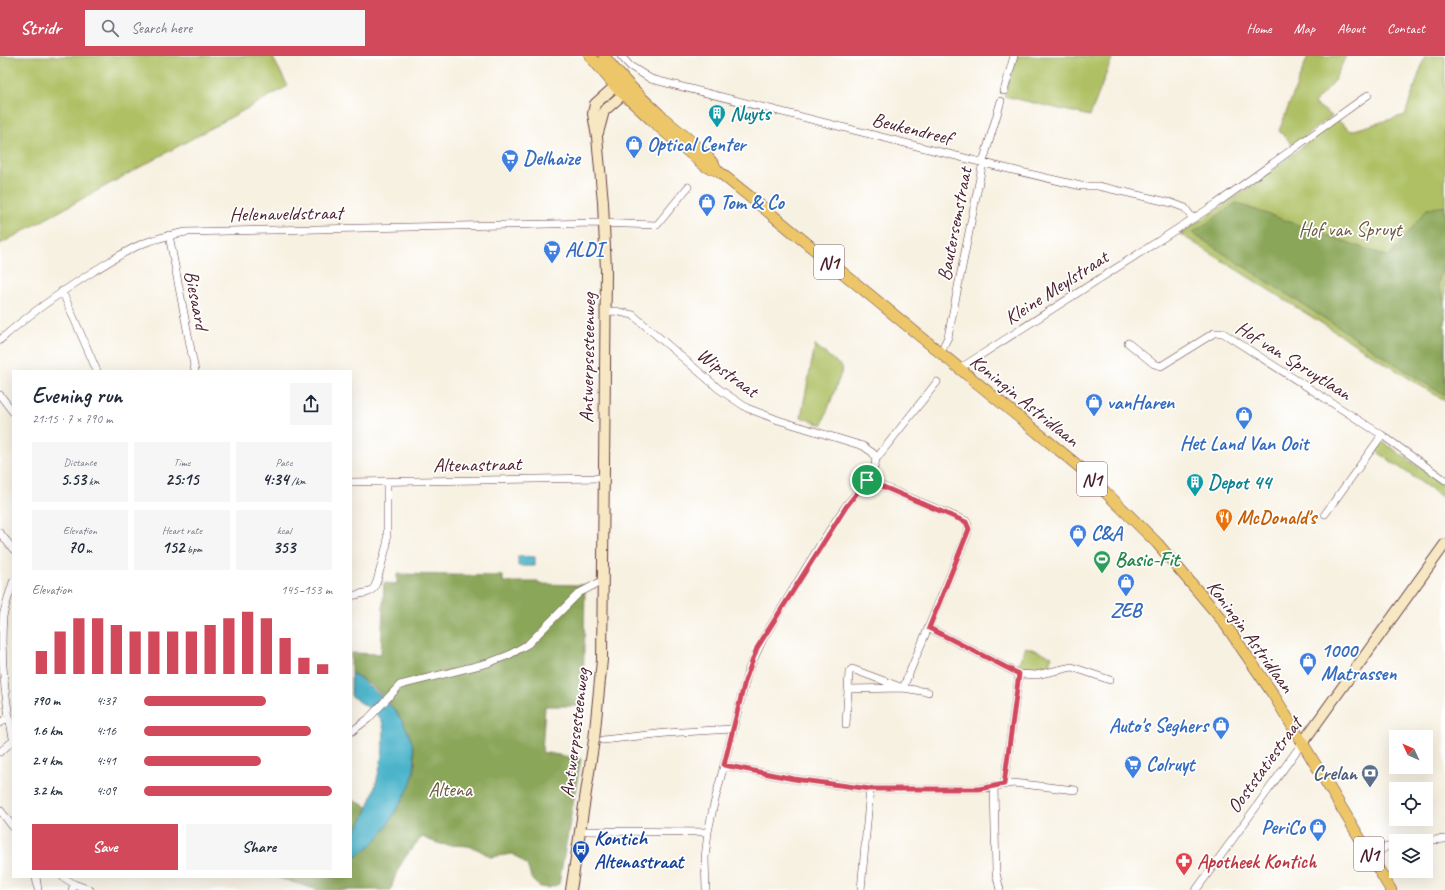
<!DOCTYPE html>
<meta charset="utf-8">
<style>
body{margin:0;font-family:Caveat,sans-serif;background:#f6f6f7;color:#1f2937;height:100vh;display:flex;flex-direction:column;font-size:15px;white-space:nowrap}
*{box-sizing:border-box;margin:0}
p{font-size:13px;color:#747a83}
.icon{flex:none;width:22px;height:22px;fill:none;stroke:currentColor;stroke-width:2;stroke-linecap:round;stroke-linejoin:round}
.map{position:relative;flex:1;overflow:hidden}
.details{position:absolute;left:12px;top:314px;width:340px;height:508px;display:flex;flex-direction:column;background:#fff;border-radius:0px;box-shadow:0 4px 16px #0002}
.details>*{flex:none}
.needle{width:26px;rotate:314deg}
.controls{position:absolute;left:1389px;top:674px;display:grid;gap:8px}
.controls a{display:grid;place-items:center;width:44px;height:44px;border-radius:0px;background:#fff;box-shadow:0 4px 16px #0002;font-size:20px}
.pin{position:absolute;display:grid;place-items:center;width:34px;height:34px;color:#fff;margin:-17px;border:2px solid #fff;border-radius:50%;box-shadow:0 1px 4px #0007}
.round{display:grid;place-items:center;flex:none;width:42px;height:42px;border-radius:0px;background:#f6f6f7}
.summary{display:flex;align-items:center;justify-content:space-between;height:68px;padding:0 20px}
h1{font-size:22px;font-weight:700;line-height:30px}
.stats{display:grid;grid-template-columns:repeat(3,1fr);gap:6px;height:68px;padding:4px 20px}
.stats div{display:grid;align-content:center;border-radius:0px;background:#f6f6f7;text-align:center}
.stats b{font-size:17px;font-weight:700}
.stats small{font-size:11px;font-weight:400}
.stats p{font-size:11px}
.chart{height:112px;padding:8px 20px}
.chart p{display:flex;justify-content:space-between}
.chart svg{width:100%;height:72px;margin-top:4px;stroke:#d1495b;stroke-width:6}
.primary-button{display:flex;gap:8px;margin-top:auto;padding:8px 20px}
.primary-button a{flex:1;height:46px;border-radius:0px;background:#d1495b;color:#fff;font-size:16px;font-weight:700;line-height:46px;text-align:center}
.primary-button a+a{background:#f6f6f7;color:#1f2937}
ul{padding:0 20px;list-style:none;font-size:13px}
li{display:grid;grid-template-columns:64px 48px 1fr;align-items:center;height:30px}
li i{height:10px;border-radius:5px;background:#d1495b}
header{display:flex;align-items:center;gap:24px;box-sizing:border-box;height:56px;padding:0 20px;background:#d1495b;color:#fff}
header strong{font-size:19px}
nav{display:flex;gap:22px;margin-inline-start:auto;font-size:14px}
.search{width:280px;height:36px;background:#f6f6f7;display:flex;align-items:center;gap:10px;box-sizing:border-box;padding:0 14px;border-radius:0px;color:#747a83;font-size:15px}
.map>svg:first-child{display:block}
.green{fill:#aec063;stroke:#7c7047}
.forest{fill:#8aa659;stroke:#6a6242}
.water{fill:#4bb4ca;stroke:#4a6a7a}
.lines{fill:none;stroke-linecap:round;stroke-linejoin:round}
.street-casing{stroke:#643e46;stroke-width:8}
.secondary-casing{stroke:#643e46;stroke-width:12}
.primary-casing{stroke:#643e46;stroke-width:12}
.street{stroke:#fff;stroke-width:7}
.secondary{stroke:#f7e8c3;stroke-width:10}
.primary{stroke:#ecc669;stroke-width:11}
.route-casing{stroke:#fff;stroke-width:8}
.route{stroke:#d1495b;stroke-width:5}
.labels{text-anchor:middle;stroke-width:3.5;stroke-linejoin:round;paint-order:stroke}
.shield{fill:#fff;stroke:#80626b;stroke-width:1}
.shield-label{font-size:19px;font-weight:bold;fill:#4a1f2b}
.culture-label{font-size:20px;font-weight:bold;fill:#0d838f;stroke:#fff;text-anchor:start}
.street-label{font-size:20px;fill:#4a1f2b;stroke:#fff}
.shop-label{font-size:20px;font-weight:bold;fill:#366cbe;stroke:#fff;text-anchor:start}
.park-label{font-size:20px;fill:#6d573f;stroke:#fff}
.food-label{font-size:20px;font-weight:bold;fill:#c56008;stroke:#fff;text-anchor:start}
.leisure-label{font-size:20px;font-weight:bold;fill:#27864d;stroke:#fff;text-anchor:start}
.service-label{font-size:20px;font-weight:bold;fill:#4e5e75;stroke:#fff;text-anchor:end}
.transit-label{font-size:20px;font-weight:bold;fill:#164399;stroke:#fff;text-anchor:start}
.health-label{font-size:20px;font-weight:bold;fill:#be3a42;stroke:#fff;text-anchor:start}
</style>
<header>
<strong>Stridr</strong>
<div class="search"><svg class="icon" aria-label="search" viewBox="0 0 24 24"><circle cx="10" cy="10" r="6"/><path d="M15 15l6 6"/></svg>Search here</div>
<nav><a>Home</a><a>Map</a><a>About</a><a>Contact</a></nav>
</header>
<div class="map">
<svg width="1445" height="834" viewBox="0 0 1445 834">
<rect width="100%" height="100%" fill="#fff"/>
<filter id="ink" filterUnits="userSpaceOnUse"><feTurbulence type="fractalNoise" baseFrequency=".025" numOctaves="2"/><feDisplacementMap in="SourceGraphic" scale="8" xChannelSelector="R" yChannelSelector="G"/><feConvolveMatrix kernelMatrix="1 2 1 2 8 2 1 2 1" color-interpolation-filters="sRGB"/></filter>
<filter id="wash" filterUnits="userSpaceOnUse"><feTurbulence type="fractalNoise" baseFrequency=".012" numOctaves="4" result="noise"/><feDisplacementMap in="SourceGraphic" scale="16" xChannelSelector="R" yChannelSelector="G"/><feGaussianBlur stdDeviation="0.9" result="paint"/><feColorMatrix in="noise" values="0 0 0 0 0 0 0 0 0 0 0 0 0 0 0 0 0 1.4 0 .05"/><feComposite in="paint" operator="in"/></filter>
<g filter="url(#wash)">
<rect width="100%" height="100%" fill="#f7f1e1"/>
<path class="green" d="M0,0H272L288,30L0,188Z
M1017,0H1113L1090,60L1004,40Z
M1308,0H1346L1333,27L1314,47L1332,60L1293,89L1279,75Z
M1425,0H1445V345L1180,178L1258,126L1336,63L1351,75L1405,59Z
M815,289L843,312L822,369L801,361Z
M1383,386L1445,429V443L1376,395Z
M1026,591L1052,600L1048,610L1035,615L1017,610Z"/>
<path class="forest" d="M1236,147L1389,201L1427,153L1445,150V201L1438,229L1445,247V340L1192,177Z
M397,518L503,520V526H538V528L585,529L583,650H545L542,696L581,703L559,828L548,832L540,831L532,824L527,809L513,798L490,801C472,788 467,790 446,789C438,788 429,784 422,781C407,797 396,812 391,834H318L276,821H351V802C372,792 383,776 395,756C401,745 409,733 413,721C425,682 384,632 351,617V597L381,598L384,527L397,528Z
M351,743L368,751L358,772L351,778Z"/>
<path class="water" d="M518,500L535,501V510H518Z
M351,617C358,620 364,626 370,631C397,652 421,683 413,719C411,731 402,744 396,754C385,775 373,792 351,802V778C370,767 390,685 382,665C379,657 359,646 351,640Z"/>
</g>
<g filter="url(#ink)">
<g class="lines">
<g class="street-casing">
<path id="street" d="M621,0L630,10L651,23L996,110L1081,130H1098L1172,147L1185,152L1193,163
M1004,35L1014,0
M169,179L195,315
M62,235L97,315
M605,256L615,255L633,259L719,333L747,352L778,364L863,390L873,397L876,403
M0,284C29,258 61,236 94,215C109,206 125,195 142,188C156,182 171,179 186,176L595,167L657,169L688,131
M1128,287L1154,308L1161,310L1214,277H1223L1382,379L1445,424
M940,297L948,281L983,106L1001,45
M959,313L1216,148L1368,39
M0,339L13,356
M867,424L966,465C971,472 967,479 964,486L903,632
M351,426L604,422
M1325,458L1382,379
M0,477L13,493
M13,526C10,537 5,549 3,561C0,601 5,643 13,682
M351,540L369,536L374,532L377,525L387,488V426
M929,572L1019,618L1004,728
M1019,618L1036,619L1072,611L1110,624
M849,633L903,632L928,636
M0,667L9,661
M846,669L849,616L852,613L903,632
M351,676L368,663L400,629L488,607L509,599L528,588L579,537L602,525
M603,684L666,677L732,673
M0,696L13,685
M724,709L794,723L870,733H979L1013,727L1075,734
M994,731L996,817L1000,834
M0,754L13,771
M587,775L708,776
M1421,785L1445,783
M1371,801L1386,791L1396,790
M36,821L38,834
M63,821L74,828L72,834
M74,828L90,834
M706,834L705,802L708,776L713,752L748,615L764,581C791,538 816,493 845,451C856,436 874,422 876,403L937,326
M861,834L870,733
M1196,834L1303,686"/>
</g>
<g class="secondary-casing">
<path id="secondary" d="M598,77L604,55L629,33
M1303,686L1445,488
M571,834L594,684L602,604L606,214L603,146L597,81L593,58L595,48L621,25"/>
</g>
<g class="primary-casing">
<path id="primary" d="M590,0L615,30L658,70L705,110L718,115L776,162L1082,413L1157,487L1223,565L1273,638L1391,834
M604,0C620,21 639,40 659,58C679,77 704,92 718,115"/>
</g>
<use href="#street" class="street"/>
<use href="#secondary" class="secondary"/>
<use href="#primary" class="primary"/>
</g>
</g>
<g class="lines" filter="url(#ink)">
<g class="route-casing">
<path id="route" d="M867,424L966,466L969,473L929,572L1019,618L1004,728L979,733H870L794,723L724,709L745,625L757,592L846,451Z"/>
</g>
<use href="#route" class="route"/>
</g>
<defs>
<g id="building-pin" transform="scale(0.9)"><path d="M0 17L-7.5 6A9.5 9.5 0 1 1 7.5 6Z" fill="#0f9aa8" stroke="#fff"/><path d="M-4-6H4V6H1V3H-1V6H-4ZM-2.5-4.3h1.7v1.8h-1.7ZM.8-4.3h1.7v1.8H.8ZM-2.5-1h1.7V.8h-1.7ZM.8-1h1.7V.8H.8Z" fill="#fff"/></g>
<g id="shop-pin" transform="scale(0.9)"><path d="M0 17L-7.5 6A9.5 9.5 0 1 1 7.5 6Z" fill="#3f7fe0" stroke="#fff"/><path d="M-5-2.5h2.3a2.7 3.5 0 0 1 5.4 0H5L5.5 6h-11ZM-1.5-2.5h3a1.5 2.3 0 0 0-3 0Z" fill="#fff"/></g>
<g id="supermarket-pin" transform="scale(0.9)"><path d="M0 17L-7.5 6A9.5 9.5 0 1 1 7.5 6Z" fill="#3f7fe0" stroke="#fff"/><path d="M-6-5.5h2.5l.6 2H6L4.5 2H-2.5L-4.4-4H-6ZM-1.5 3.2a1.3 1.3 0 1 0 .1 0ZM3 3.2a1.3 1.3 0 1 0 .1 0Z" fill="#fff"/></g>
<g id="restaurant-pin" transform="scale(0.9)"><path d="M0 17L-7.5 6A9.5 9.5 0 1 1 7.5 6Z" fill="#e8710a" stroke="#fff"/><path d="M-5-6h1v4h1v-4h1v4h1v-4h1v5L-1.5 .5V6h-2V.5L-5-1ZM5-6V6H3V1.5H1.5Q1.5-4 5-6Z" fill="#fff"/></g>
<g id="stadium-pin" transform="scale(0.9)"><path d="M0 17L-7.5 6A9.5 9.5 0 1 1 7.5 6Z" fill="#2e9e5b" stroke="#fff"/><path d="M0-5a6.5 5 0 1 0 0 10a6.5 5 0 1 0 0-10ZM-3.5-1.8h7v3.6h-7Z" fill="#fff"/></g>
<g id="bank-pin" transform="scale(0.9)"><path d="M0 17L-7.5 6A9.5 9.5 0 1 1 7.5 6Z" fill="#5c6f8a" stroke="#fff"/><path d="M-6-4H6V4H-6ZM0-2.3a2.3 2.3 0 1 0 0 4.6a2.3 2.3 0 1 0 0-4.6Z" fill="#fff"/></g>
<g id="bus-pin" transform="scale(0.9)"><path d="M0 17L-7.5 6A9.5 9.5 0 1 1 7.5 6Z" fill="#1a4fb4" stroke="#fff"/><path d="M-5-6H5V4H4V6H2V4H-2V6H-4V4H-5ZM-3.5-4V0h7V-4ZM-3.5 1.2v1.5H-2V1.2ZM2 1.2v1.5H3.5V1.2Z" fill="#fff"/></g>
<g id="pharmacy-pin" transform="scale(0.9)"><path d="M0 17L-7.5 6A9.5 9.5 0 1 1 7.5 6Z" fill="#e0444e" stroke="#fff"/><path d="M-2-6h4v4h4v4h-4v4h-4v-4h-4v-4h4Z" fill="#fff"/></g>
</defs>
<g fill-rule="evenodd">
<use href="#building-pin" x="717" y="57"/>
<use href="#shop-pin" x="634" y="88"/>
<use href="#supermarket-pin" x="510" y="102"/>
<use href="#shop-pin" x="707" y="146"/>
<use href="#supermarket-pin" x="552" y="193"/>
<use href="#shop-pin" x="1094" y="346"/>
<use href="#shop-pin" x="1244" y="359"/>
<use href="#building-pin" x="1195" y="426"/>
<use href="#restaurant-pin" x="1224" y="461"/>
<use href="#shop-pin" x="1078" y="477"/>
<use href="#stadium-pin" x="1102" y="503"/>
<use href="#shop-pin" x="1126" y="526"/>
<use href="#shop-pin" x="1308" y="605"/>
<use href="#shop-pin" x="1221" y="669"/>
<use href="#supermarket-pin" x="1133" y="708"/>
<use href="#bank-pin" x="1370" y="717"/>
<use href="#shop-pin" x="1318" y="771"/>
<use href="#bus-pin" x="581" y="793"/>
<use href="#pharmacy-pin" x="1184" y="805"/>
</g>
<g class="labels">
<g class="shield">
<rect x="814" y="189" width="30" height="34" rx="3"/>
<rect x="1077" y="406" width="30" height="34" rx="3"/>
<rect x="1354" y="781" width="30" height="34" rx="3"/>
</g>
<g class="shield-label">
<text x="829" y="213">N1</text>
<text x="1092" y="430">N1</text>
<text x="1369" y="805">N1</text>
</g>
<g class="culture-label">
<text x="730" y="64">Nuyts</text>
<text x="1208" y="433">Depot 44</text>
</g>
<g class="street-label">
<text transform="translate(912 72) rotate(14)" y="7">Beukendreef</text>
<text transform="translate(286 157) rotate(-1)" y="7">Helenaveldstraat</text>
<text transform="translate(954 168) rotate(-79)" y="7">Bautersemstraat</text>
<text transform="translate(1056 231) rotate(-33)" y="7">Kleine Meylstraat</text>
<text transform="translate(197 244) rotate(79)" y="7">Biesaard</text>
<text transform="translate(587 302) rotate(-89)" y="7">Antwerpsesteenweg</text>
<text transform="translate(1294 304) rotate(32)" y="7">Hof van Spruytlaan</text>
<text transform="translate(728 316) rotate(36)" y="7">Wipstraat</text>
<text transform="translate(1025 344) rotate(39)" y="7">Koningin Astridlaan</text>
<text transform="translate(477 408) rotate(-1)" y="7">Altenastraat</text>
<text transform="translate(1251 580) rotate(54)" y="7">Koningin Astridlaan</text>
<text transform="translate(574 677) rotate(-83)" y="7">Antwerpsesteenweg</text>
<text transform="translate(1264 709) rotate(-54)" y="7">Ooststatiestraat</text>
</g>
<g class="shop-label">
<text x="647" y="95">Optical Center</text>
<text x="523" y="109">Delhaize</text>
<text x="720" y="153">Tom &amp; Co</text>
<text x="565" y="200">ALDI</text>
<text x="1107" y="353">vanHaren</text>
<text x="1244" y="394" text-anchor="middle">Het Land Van Ooit</text>
<text x="1091" y="484">C&amp;A</text>
<text x="1126" y="561" text-anchor="middle">ZEB</text>
<text x="1321" y="601">1000<tspan x="1321" dy="23">Matrassen</tspan></text>
<text x="1208" y="676" text-anchor="end">Auto's Seghers</text>
<text x="1146" y="715">Colruyt</text>
<text x="1305" y="778" text-anchor="end">PeriCo</text>
</g>
<g class="park-label">
<text x="1350" y="180">Hof van Spruyt</text>
<text x="450" y="740">Altena</text>
</g>
<g class="food-label">
<text x="1237" y="468">McDonald's</text>
</g>
<g class="leisure-label">
<text x="1115" y="510">Basic-Fit</text>
</g>
<g class="service-label">
<text x="1357" y="724">Crelan</text>
</g>
<g class="transit-label">
<text x="594" y="789">Kontich<tspan x="594" dy="23">Altenastraat</tspan></text>
</g>
<g class="health-label">
<text x="1197" y="812">Apotheek Kontich</text>
</g>
</g>
</svg>
<div class="controls">
<a><svg class="needle" viewBox="-14 -14 28 28"><path d="M0-13l5 13h-10z" fill="#e53935"/><path d="M0 13l5-13h-10z" fill="#747a83"/></svg></a>
<a><svg class="icon" aria-label="locate" viewBox="0 0 24 24"><circle cx="12" cy="12" r="6"/><path d="M12 2v4M12 18v4M2 12h4M18 12h4"/></svg></a>
<a><svg class="icon" aria-label="layers" viewBox="0 0 24 24"><path d="M12 4l9 5-9 5-9-5zM3 14l9 5 9-5"/></svg></a>
</div>
<div class="pin" style="left:867px;top:424px;background:#1e9e55"><svg class="icon" aria-label="arrive" viewBox="0 0 24 24"><path d="M6 21V4h12l-3 4 3 4H6"/></svg></div>
<section class="details">
<div class="summary"><div><h1>Evening run</h1><p>21:15 · 7 × 790 m</p></div><a class="round"><svg class="icon" aria-label="share" viewBox="0 0 24 24"><path d="M12 15V3M7 8l5-5 5 5M5 13v7h14v-7"/></svg></a></div>
<div class="stats">
<div><p>Distance</p><b>5.53<small> km</small></b></div>
<div><p>Time</p><b>25:15</b></div>
<div><p>Pace</p><b>4:34<small> /km</small></b></div>
</div>
<div class="stats">
<div><p>Elevation</p><b>70<small> m</small></b></div>
<div><p>Heart rate</p><b>152<small> bpm</small></b></div>
<div><p>kcal</p><b>353</b></div>
</div>
<div class="chart"><p><span>Elevation</span>145–153 m</p>
<svg viewBox="0 0 160 44" preserveAspectRatio="none"><path d="M5 44V30M15 44V18M25 44V10M35 44V10M45 44V14M55 44V18M65 44V18M75 44V18M85 44V18M95 44V14M105 44V10M115 44V6M125 44V10M135 44V22M145 44V34M155 44V38"/></svg>
</div>
<ul>
<li><b>790 m</b>4:37<i style="width:65%"></i></li>
<li><b>1.6 km</b>4:16<i style="width:89%"></i></li>
<li><b>2.4 km</b>4:41<i style="width:62%"></i></li>
<li><b>3.2 km</b>4:09<i style="width:100%"></i></li>
</ul>
<div class="primary-button"><a>Save</a><a>Share</a></div>
</section>
</div>
